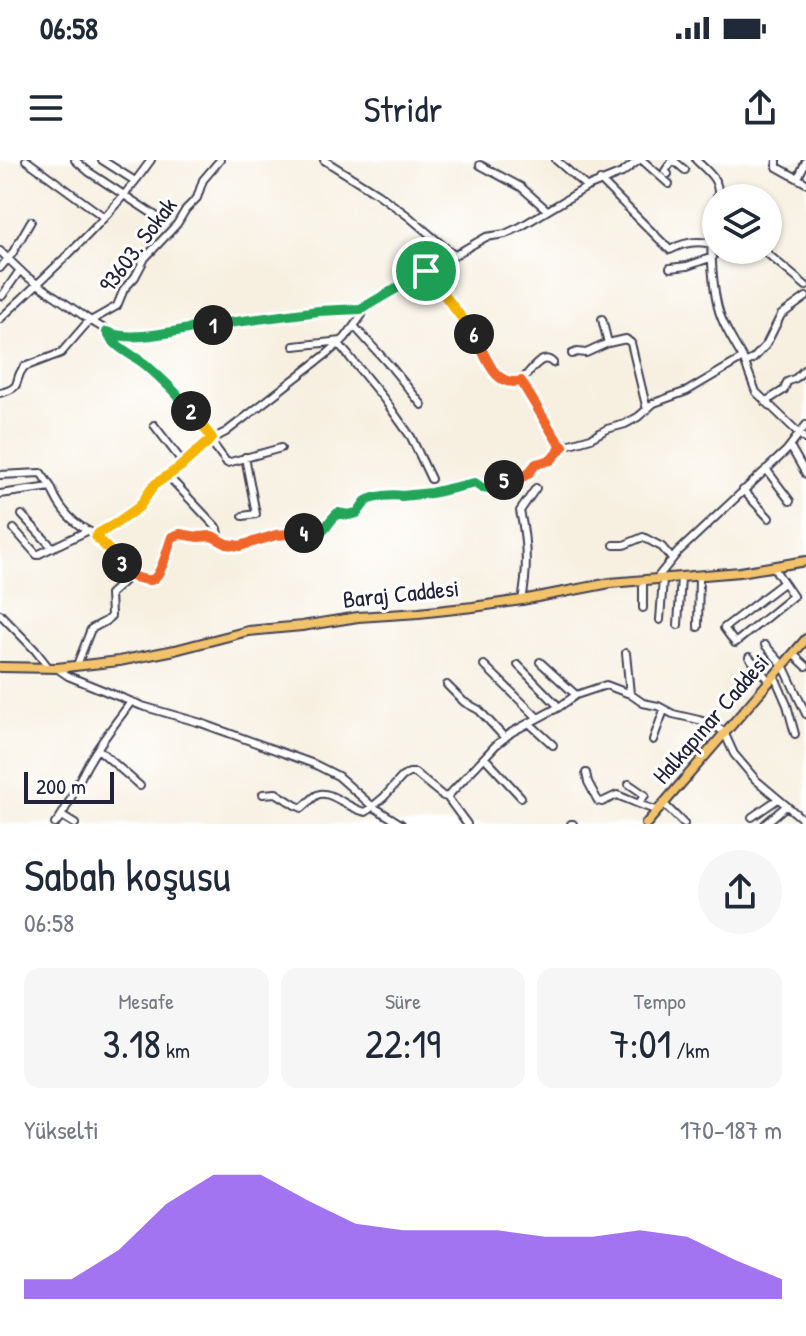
<!DOCTYPE html>
<html lang="tr">
<meta charset="utf-8">
<style>
body{margin:0;font-family:"Patrick Hand",sans-serif;background:#f6f6f7;color:#1f2937;height:100vh;display:flex;flex-direction:column;font-size:30px;white-space:nowrap}
*{box-sizing:border-box;margin:0}
p{font-size:26px;color:#747a83}
.icon{flex:none;width:44px;height:44px;fill:none;stroke:currentColor;stroke-width:2;stroke-linecap:round;stroke-linejoin:round}
.map{position:relative;height:664px;overflow:hidden}
.side{display:flex;flex-direction:column;background:#fff;flex:1}
.side>*{flex:none}
.buttons{position:absolute;left:702px;top:24px;display:grid;gap:16px}
.buttons a{display:grid;place-items:center;width:80px;height:80px;border-radius:50%;background:#fff;box-shadow:0 2px 6px #0004;font-size:40px}
.scale{position:absolute;left:24px;bottom:20px;width:90px;box-sizing:border-box;padding-left:8px;border:4px solid #22223b;border-top:0;font-size:22px;line-height:28px;white-space:nowrap;color:#22223b;-webkit-text-stroke:6px #fff;paint-order:stroke}
.pin{position:absolute;display:grid;place-items:center;width:68px;height:68px;color:#fff;margin:-34px;border:4px solid #fff;border-radius:50%;box-shadow:0 2px 8px #0007}
.km{position:absolute;width:40px;height:40px;margin:-20px;border-radius:50%;background:#222;color:#fff;font-size:22px;line-height:40px;text-align:center}
.round{display:grid;place-items:center;flex:none;width:84px;height:84px;border-radius:42px;background:#f6f6f7}
.summary{display:flex;align-items:center;justify-content:space-between;height:136px;padding:0 24px}
h1{font-size:44px;font-weight:600;line-height:60px}
.metrics{display:grid;grid-template-columns:repeat(3,1fr);gap:12px;height:136px;padding:8px 24px}
.metrics div{display:grid;align-content:center;border-radius:16px;background:#f6f6f7;text-align:center}
.metrics b{font-size:40px;font-weight:600}
.metrics small{font-size:22px;font-weight:400}
.metrics p{font-size:22px}
.chart{height:224px;padding:16px 24px}
.chart p{display:flex;justify-content:space-between}
.chart svg{width:100%;height:144px;margin-top:8px;fill:#7c3aed;opacity:.7}
.status{display:flex;justify-content:space-between;align-items:center;height:56px;padding:0 40px;background:#fff;direction:ltr}
.status svg{height:22px;fill:currentColor}
header{display:flex;justify-content:space-between;align-items:center;height:104px;padding:0 24px;background:#fff;font-size:36px;font-weight:600}
.map>svg:first-child{display:block}
.lines{fill:none;stroke-linecap:round;stroke-linejoin:round}
.minor-casing{stroke:#424154;stroke-width:10}
.major-casing{stroke:#424154;stroke-width:12}
.minor{stroke:#fff;stroke-width:6}
.major{stroke:#f2c36a;stroke-width:8}
.split-1-casing{stroke:#fff;stroke-width:16}
.split-2-casing{stroke:#fff;stroke-width:16}
.split-3-casing{stroke:#fff;stroke-width:16}
.split-4-casing{stroke:#fff;stroke-width:16}
.split-5-casing{stroke:#fff;stroke-width:16}
.split-6-casing{stroke:#fff;stroke-width:16}
.split-7-casing{stroke:#fff;stroke-width:16}
.split-1{stroke:#22a559;stroke-width:10}
.split-2{stroke:#22a559;stroke-width:10}
.split-3{stroke:#f5b400;stroke-width:10}
.split-4{stroke:#f0652b;stroke-width:10}
.split-5{stroke:#22a559;stroke-width:10}
.split-6{stroke:#f0652b;stroke-width:10}
.split-7{stroke:#f5b400;stroke-width:10}
.labels{text-anchor:middle;stroke-width:6;stroke-linejoin:round;paint-order:stroke}
.street-label{font-size:24px;fill:#22223b;stroke:#fff}
</style>
<div class="status"><b>06:58</b><svg viewBox="0 0 49 12"><path d="M0 12V9h3v3zM5 12V6h3v6zM10 12V3h3v9zM15 12V0h3v12zM26 1h20v11H26zM47 4h2v5h-2z"/></svg></div>
<header><svg class="icon" aria-label="menu" viewBox="0 0 24 24"><path d="M4 6h16M4 12h16M4 18h16"/></svg>Stridr<svg class="icon" aria-label="share" viewBox="0 0 24 24"><path d="M12 15V3M7 8l5-5 5 5M5 13v7h14v-7"/></svg></header>
<div class="map">
<svg width="806" height="664" viewBox="0 0 806 664">
<rect width="100%" height="100%" fill="#fff"/>
<filter id="ink" filterUnits="userSpaceOnUse"><feTurbulence type="fractalNoise" baseFrequency=".0125" numOctaves="2"/><feDisplacementMap in="SourceGraphic" scale="16" xChannelSelector="R" yChannelSelector="G"/><feConvolveMatrix kernelMatrix="1 2 1 2 8 2 1 2 1" color-interpolation-filters="sRGB"/></filter>
<filter id="wash" filterUnits="userSpaceOnUse"><feTurbulence type="fractalNoise" baseFrequency=".006" numOctaves="4" result="noise"/><feDisplacementMap in="SourceGraphic" scale="32" xChannelSelector="R" yChannelSelector="G"/><feGaussianBlur stdDeviation="1.8" result="paint"/><feColorMatrix in="noise" values="0 0 0 0 0 0 0 0 0 0 0 0 0 0 0 0 0 1.4 0 .05"/><feComposite in="paint" operator="in"/></filter>
<g filter="url(#wash)">
<rect width="100%" height="100%" fill="#f7f0e1"/>
</g>
<g filter="url(#ink)">
<g class="lines">
<g class="minor-casing">
<path id="minor" d="M26,0L104,57
M75,0L89,12L156,56
M102,0L135,21
M324,0L378,34L408,56L454,95
M556,0L587,27
M642,0L669,24
M673,0L685,10
M696,0C707,11 722,21 717,38
M777,0V7L806,23
M480,5L521,27L547,50
M668,14L665,11L673,0
M798,18L806,1
M600,20L670,90C684,82 697,80 712,84
M716,40C707,64 712,134 721,157C727,173 737,187 745,202
M763,90L806,126
M0,91L26,116L91,161L113,174L130,176L152,175L188,168L319,151L361,149L486,77L505,74L520,67L587,27L622,13L639,0
M0,108L12,94L31,61
M670,108L687,106L713,97
M426,111L445,138L465,160L494,213C501,221 510,226 521,221L556,279L563,286L591,278L607,269L625,264L638,257L654,243L687,231L743,198
M2,136L20,110
M806,137L781,155L766,185L753,199L745,203L756,232L806,280
M0,159C53,109 109,60 151,0
M602,159L608,183
M354,166L392,208L422,245
M107,172C115,187 131,193 144,204C171,226 191,252 212,278
M339,184L384,239L411,277L431,319
M294,186L342,181
M572,194L577,192L586,193L608,183L626,179L631,183L647,250
M521,221C530,212 542,191 553,203
M0,233C25,227 12,221 24,207L61,193L87,163L117,146L124,129L135,117L145,98L177,64L186,49L197,38L203,20L220,0
M765,242L784,230L787,222L796,218L806,208
M154,265L184,304
M210,280L227,303L281,288
M790,286L806,314
M766,309L790,341
M0,315L41,313L51,327
M168,316L218,369L220,380
M743,330L769,358
M0,334L51,327C59,349 75,366 97,375
M22,355L52,387
M243,356L256,354L245,297
M14,369L37,395L87,371
M614,385H624L643,377L662,387L672,399
M773,407L793,436L735,483L724,468L783,423
M130,416C136,417 146,421 151,420C161,418 168,387 172,377L180,374L198,377L212,376L227,384L240,386L276,375L302,372L319,374L323,372L334,356L338,353L348,355L357,353C359,351 364,343 366,341C375,336 393,335 402,336L431,333L475,323L482,328L491,329L507,318L519,319L528,314L536,304L551,300L563,286
M657,418L678,392L786,291L806,265
M522,440C528,410 527,381 520,351L536,328
M643,448V420
M0,454L35,490L49,508
M660,460L663,418
M678,465L681,417
M698,467L699,416
M765,485L783,505L806,554
M626,493L630,534
M793,494L806,506
M749,497L769,521
M540,502L576,535
M77,505L91,469L106,461L111,456L110,434L130,416L129,410L96,377L99,373L115,364L139,347L154,325L180,307L210,280L226,272L328,193L345,178L362,155L361,149
M484,505L538,558
M518,505L559,547
M58,509L68,516L142,546L201,563L314,604L338,616L372,646L401,664
M774,515L787,545L795,574
M447,525L464,542L479,550L505,578
M529,563L553,585
M653,580L664,550
M98,589L140,626
M485,598L521,637
M586,613L588,622L598,641L602,642L617,635C628,639 650,650 658,650
M629,624L645,635L639,643
M263,634L276,633L295,645L302,648C307,644 312,638 317,635C329,628 351,651 366,652L384,637L402,617L409,613H415L443,636L447,637L496,585L512,572L559,547L576,535L606,525L630,534L643,543L658,546L673,554L699,560L712,564L724,572L734,594L756,620L806,662
M447,637L467,664
M664,644L684,664
M62,656L75,664
M752,657L778,639
M55,664C68,649 73,632 82,615C95,589 114,565 131,542
M571,664H573
M765,664L786,646"/>
</g>
<g class="major-casing">
<path id="major" d="M0,507L57,508L119,501L175,490L248,471L302,466L358,457L419,453L473,447L522,440L610,423L740,412L806,401
M646,664L806,479"/>
</g>
<use href="#minor" class="minor"/>
<use href="#major" class="major"/>
</g>
</g>
<g class="lines" filter="url(#ink)">
<g class="split-1-casing">
<path id="split-1" d="M213,165L319,151L361,149L426,111"/>
</g>
<g class="split-2-casing">
<path id="split-2" d="M191,251C178,234 162,219 146,205C132,194 115,188 107,172C133,184 184,168 213,165"/>
</g>
<g class="split-3-casing">
<path id="split-3" d="M122,403L96,377L99,373L115,364L139,347L154,325L180,307L212,278L191,251"/>
</g>
<g class="split-4-casing">
<path id="split-4" d="M122,403L129,410L130,416C136,417 146,421 151,420C161,418 168,387 172,377L180,374L198,377L212,376L227,384L240,386L276,375L304,373"/>
</g>
<g class="split-5-casing">
<path id="split-5" d="M304,373C328,378 323,365 338,353L348,355L357,353C359,351 364,343 366,341C375,336 393,334 402,336L431,333L475,323L482,328L491,329L504,320"/>
</g>
<g class="split-6-casing">
<path id="split-6" d="M474,174C486,194 492,228 521,221L556,279L563,286L551,300L536,304L528,314L519,319L504,320"/>
</g>
<g class="split-7-casing">
<path id="split-7" d="M426,111L474,174"/>
</g>
<use href="#split-1" class="split-1"/>
<use href="#split-2" class="split-2"/>
<use href="#split-3" class="split-3"/>
<use href="#split-4" class="split-4"/>
<use href="#split-5" class="split-5"/>
<use href="#split-6" class="split-6"/>
<use href="#split-7" class="split-7"/>
</g>
<g class="labels">
<g class="street-label">
<text transform="translate(138 85) rotate(-53)" y="8">93603. Sokak</text>
<text transform="translate(401 434) rotate(-6)" y="8">Baraj Caddesi</text>
<text transform="translate(711 559) rotate(-49)" y="8">Halkapınar Caddesi</text>
</g>
</g>
</svg>
<div class="buttons">
<a><svg class="icon" aria-label="layers" viewBox="0 0 24 24"><path d="M12 4l9 5-9 5-9-5zM3 14l9 5 9-5"/></svg></a>
</div>
<div class="scale">200 m</div>
<div class="pin" style="left:426px;top:111px;background:#1e9e55"><svg class="icon" aria-label="arrive" viewBox="0 0 24 24"><path d="M6 21V4h12l-3 4 3 4H6"/></svg></div>
<b class="km" style="left:213px;top:165px">1</b>
<b class="km" style="left:191px;top:251px">2</b>
<b class="km" style="left:122px;top:403px">3</b>
<b class="km" style="left:304px;top:373px">4</b>
<b class="km" style="left:504px;top:320px">5</b>
<b class="km" style="left:474px;top:174px">6</b>
</div>
<section class="side">
<div class="summary"><div><h1>Sabah koşusu</h1><p>06:58</p></div><a class="round"><svg class="icon" aria-label="share" viewBox="0 0 24 24"><path d="M12 15V3M7 8l5-5 5 5M5 13v7h14v-7"/></svg></a></div>
<div class="metrics">
<div><p>Mesafe</p><b>3.18<small> km</small></b></div>
<div><p>Süre</p><b>22:19</b></div>
<div><p>Tempo</p><b>7:01<small> /km</small></b></div>
</div>
<div class="chart"><p><span>Yükselti</span>170–187 m</p>
<svg viewBox="0 0 160 44" preserveAspectRatio="none"><path d="M0 44V38L10 38L20 29L30 15L40 6L50 6L60 14L70 21L80 23L90 23L100 23L110 25L120 25L130 23L140 25L150 32L160 38V44z"/></svg>
</div>
</section>
